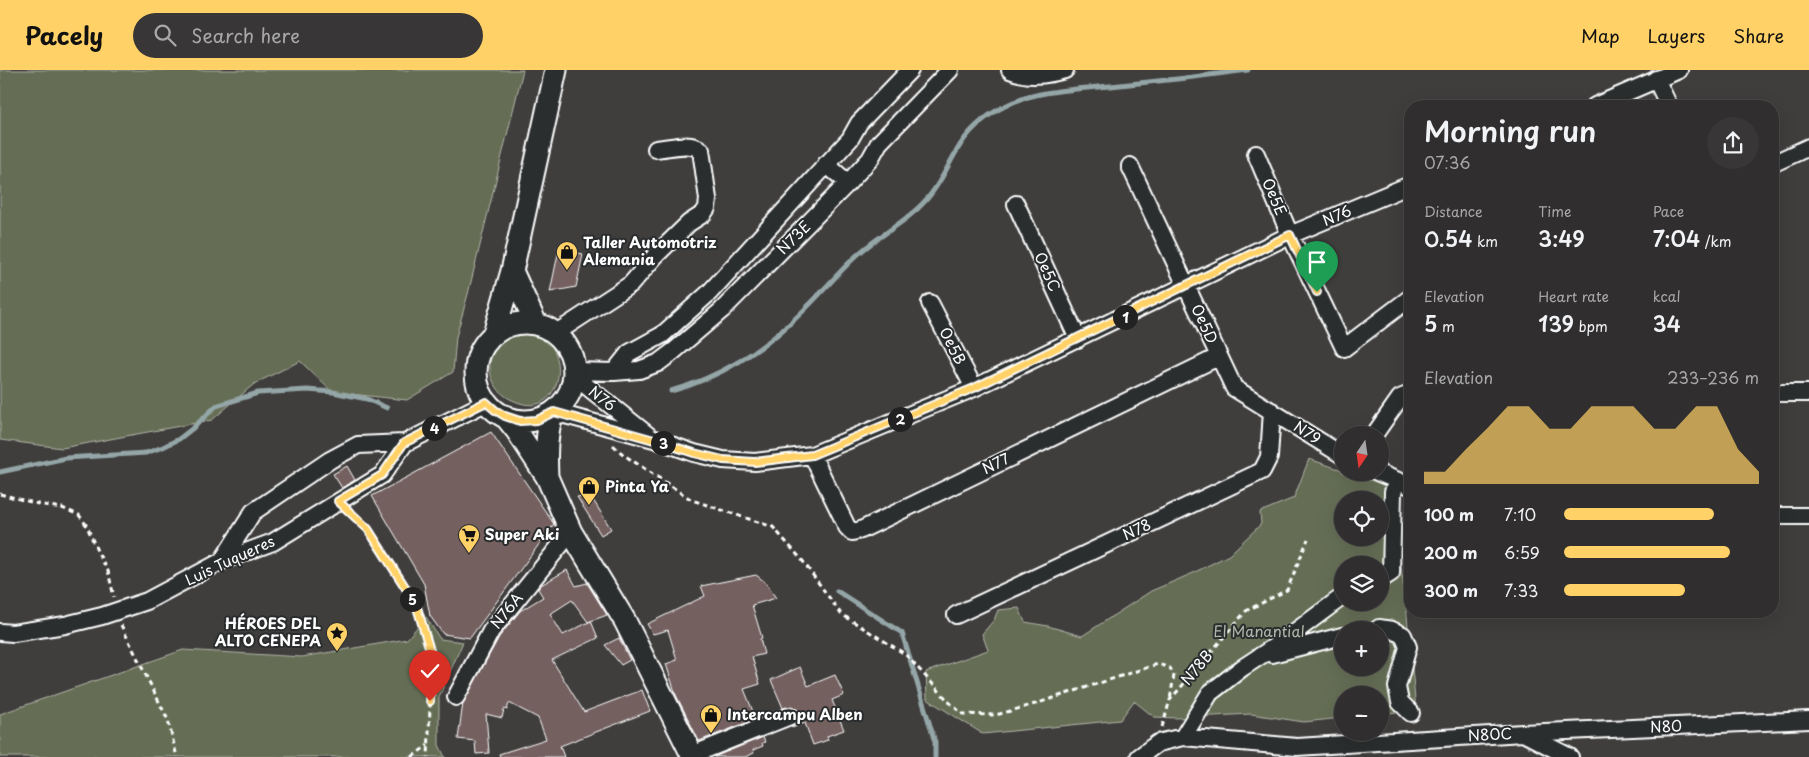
<!DOCTYPE html>
<meta charset="utf-8">
<style>
body{margin:0;font-family:"Playpen Sans",sans-serif;background:#383636;color:#f1f3f6;height:100vh;display:flex;flex-direction:column;font-size:19px;white-space:nowrap}
*{box-sizing:border-box;margin:0}
p{font-size:16px;color:#a8a8aa}
.icon{flex:none;width:28px;height:28px;fill:none;stroke:currentColor;stroke-width:2;stroke-linecap:round;stroke-linejoin:round}
.map{position:relative;flex:1;overflow:hidden}
.side{position:absolute;left:1404px;top:30px;width:375px;height:518px;display:flex;flex-direction:column;background:#302e2e;border-radius:20px;box-shadow:0 5px 20px #0002,0 0 0 1px #4b4a4a}
.side>*{flex:none}
.needle{width:32px;rotate:193deg}
.buttons{position:absolute;left:1334px;top:356px;display:grid;gap:10px}
.buttons a{display:grid;place-items:center;width:55px;height:55px;border-radius:50%;background:#302e2e;box-shadow:0 5px 20px #0002,0 0 0 1px #4b4a4a;font-size:25px}
.pin{position:absolute;display:grid;place-items:center;width:42px;height:42px;color:#fff;margin:-51px -21px;border-radius:50% 50% 50% 0;rotate:-45deg;box-shadow:0 0 5px #0007}
.pin .icon{rotate:45deg}
.km{position:absolute;width:25px;height:25px;margin:-12px;border-radius:50%;background:#222;color:#fff;font-size:14px;line-height:25px;text-align:center}
.round{display:grid;place-items:center;flex:none;width:52px;height:52px;border-radius:26px;background:#383636}
.head{display:flex;align-items:center;justify-content:space-between;height:85px;padding:0 20px}
h1{font-size:28px;font-weight:600;line-height:38px}
.figures{display:grid;grid-template-columns:repeat(3,1fr);gap:8px;height:85px;padding:5px 20px}
.figures div{display:grid;align-content:center}
.figures b{font-size:21px;font-weight:600}
.figures small{font-size:14px;font-weight:400}
.figures p{font-size:14px}
.chart{height:140px;padding:10px 20px}
.chart p{display:flex;justify-content:space-between}
.chart svg{width:100%;height:90px;margin-top:5px;fill:#ffd166;opacity:.7}
ul{padding:0 20px;list-style:none;font-size:16px}
li{display:grid;grid-template-columns:80px 60px 1fr;align-items:center;height:38px}
li i{height:12px;border-radius:6px;background:#ffd166}
header{display:flex;align-items:center;gap:30px;box-sizing:border-box;height:70px;padding:0 25px;background:#ffd166;color:#111}
header strong{font-size:24px}
nav{display:flex;gap:28px;margin-inline-start:auto;font-size:18px}
.search{width:350px;height:45px;background:#383636;display:flex;align-items:center;gap:12px;box-sizing:border-box;padding:0 18px;border-radius:28px;color:#a8a8aa;font-size:19px}
.map>svg:first-child{display:block}
.green{fill:#656e54;stroke:#b2b6aa;fill-rule:evenodd}
.lines{fill:none;stroke-linecap:round;stroke-linejoin:round}
.stream{stroke:#94a6a7;stroke-width:5}
.building{fill:#746160;stroke:#fff}
.minor-casing{stroke:#fff;stroke-width:20}
.major-casing{stroke:#fff;stroke-width:25}
.path{stroke:#fff;stroke-width:3;stroke-dasharray:5 4;stroke-linecap:butt}
.minor{stroke:#2a2d2e;stroke-width:16}
.major{stroke:#2a2d2e;stroke-width:21}
.route-casing{stroke:#fff;stroke-width:10}
.route{stroke:#ffd166;stroke-width:6}
.labels{text-anchor:middle;stroke-width:4;stroke-linejoin:round;paint-order:stroke}
.street-label{font-size:15px;fill:#fff;stroke:#2a2d2e}
.poi-label{font-size:15px;font-weight:bold;fill:#fff;stroke:#2a2d2e;text-anchor:start}
.park-label{font-size:15px;fill:#b2b6aa;stroke:#2a2d2e}
</style>
<header>
<strong>Pacely</strong>
<div class="search"><svg class="icon" aria-label="search" viewBox="0 0 24 24"><circle cx="10" cy="10" r="6"/><path d="M15 15l6 6"/></svg>Search here</div>
<nav><a>Map</a><a>Layers</a><a>Share</a></nav>
</header>
<div class="map">
<svg width="1809" height="687" viewBox="0 0 1809 687">
<rect width="100%" height="100%" fill="#403d3d"/>
<filter id="ink" filterUnits="userSpaceOnUse"><feTurbulence type="fractalNoise" baseFrequency=".02" numOctaves="2"/><feDisplacementMap in="SourceGraphic" scale="10" xChannelSelector="R" yChannelSelector="G"/><feConvolveMatrix kernelMatrix="1 2 1 2 8 2 1 2 1" color-interpolation-filters="sRGB"/></filter>
<g filter="url(#ink)">
<path class="green" d="M0,0H523L468,224L456,267L453,302L407,330L332,322L300,291L254,314L212,350L62,378L0,370Z
M521,260C576,263 566,348 520,333C508,329 501,325 494,313C482,290 498,268 521,260Z
M1309,389L1342,400V402L1349,403L1391,417L1406,535L1416,640L1380,644V625H1342V648L1304,652L1251,644L1176,648L1154,647L1134,631L1120,650L983,664L927,629L926,602L988,580L982,564L994,550L998,540L1019,538L1025,552L1048,556L1082,566L1151,521L1191,504L1229,485L1261,454L1260,442L1294,428ZM1342,430H1380V468H1342ZM1342,495H1380V532H1342ZM1342,560H1380V598H1342Z
M426,547L440,569L463,572L439,627V675L445,687H0V644L183,580L302,587L407,569Z"/>
<g class="lines">
<path class="stream" d="M671,321C719,308 765,279 800,244C819,226 836,205 855,187C877,166 906,153 926,130C939,116 946,99 956,82C967,62 985,46 1005,36C1037,19 1084,19 1120,15C1162,11 1205,6 1248,0
M0,402L66,388L146,383L163,377L179,369L193,358L216,336L258,323L307,320L333,322L367,329L387,338
M837,521L902,563L935,672V687"/>
</g>
<path class="building" d="M559,179L583,184L576,217L550,222Z
M491,362L554,454L470,568L443,564L430,546L424,514L372,426Z
M347,396L355,410L342,418L333,404Z
M590,425L611,459L601,465L577,427Z
M567,500L576,516L587,513L607,545L588,552L572,530L550,544L563,565L591,551L598,568L552,590L584,642L642,620L650,641L560,676L564,687H500L499,684L546,669L538,648L509,633L507,640L504,639L502,648L486,644L489,683L476,684L475,671L458,669L463,633L499,567L520,541L543,527L538,519L541,515Z
M756,505L765,512L776,528L752,535L762,568L760,569L764,584L752,587L760,614L744,619L756,649L699,671L676,625L666,594L677,590L668,560L653,564L647,554L705,526L701,516Z
M619,568L630,590L621,595L605,575Z
M800,597L808,616L835,605L844,625L832,630L844,660L827,666L828,670L813,675L805,653L792,658L791,656L798,653L800,648L799,642L792,636L783,638L771,610Z
M763,667L765,672L762,673L763,676L753,680L754,683L745,687H714Z"/>
<g class="lines">
<g class="minor-casing">
<path id="minor" d="M1010,0C1028,8 1046,5 1065,0
M1656,9L1669,36
M1595,36L1679,0
M1256,84L1290,165L1344,278L1410,228
M826,94L848,113
M1772,94L1809,77
M1130,96L1234,318L1342,385
M1016,134L1078,269
M930,233L974,318
M556,263L631,214L656,185L689,153L703,144L707,138L708,129L701,80C690,71 670,78 656,79
M575,301L614,302L639,300L658,293L674,281L722,240L848,113L870,89L879,73L950,0
M614,302L629,283L662,265L709,223L850,69L859,53L910,0
M575,307L648,365
M1772,323H1809
M554,342L654,369L694,383L723,390L755,392L812,385L974,318L1290,165L1410,115
M1374,365L1400,328L1410,324
M812,385L847,457L852,462L861,460L1218,287
M1377,402L1410,416
M1772,446H1809
M222,491L253,442L330,390L358,375L405,373L487,332
M1380,510L1391,503L1393,422L1397,411
M956,545L1262,401L1269,387L1272,341
M1377,560L1379,558L1392,560L1403,565L1408,577L1397,617L1400,632L1411,643
M0,562L13,563L65,555L102,546L147,531L222,491L273,472L382,405L405,373
M1272,584L1342,566
M456,627L491,561L571,462
M1525,664L1570,687
M1183,667L1210,623L1242,598L1280,573L1342,527
M693,686L702,681L790,646
M1139,687L1158,673L1183,667L1297,677L1523,663L1809,650"/>
</g>
<g class="major-casing">
<path id="major" d="M512,201L536,254
M476 302a49 49 0 1 1 98 0a49 49 0 1 1-98 0Z
M494,264L512,201L556,0
M505,346L517,361L547,407L571,462L625,551L693,687
M547,407C546,384 546,365 552,344"/>
</g>
<path class="path" d="M613,375L624,385L692,430L773,457L802,490L841,544L905,584L953,636L963,644L996,645L1035,634L1158,594L1170,598L1174,605L1170,630
M0,424L38,434L62,438L79,445L87,456L97,481L108,501L114,527
M349,441L368,459L416,534L432,587L428,687
M121,555L168,650L177,687
M1162,657L1170,630L1246,541L1287,520L1308,469
M412,687L428,675"/>
<use href="#minor" class="minor"/>
<use href="#major" class="major"/>
</g>
</g>
<g class="lines" filter="url(#ink)">
<g class="route-casing">
<path id="route" d="M430,631L432,587L416,534L368,459L338,431L382,405L404,373L486,332L495,340L505,346L520,351L537,350L554,342L654,370L694,383L723,390L755,392L812,385L974,318L1290,165L1317,222"/>
</g>
<use href="#route" class="route"/>
</g>
<defs>
<g id="shop-pin" transform="scale(1.125)"><path d="M0 17L-7.5 6A9.5 9.5 0 1 1 7.5 6Z" fill="#ffd166" stroke="#2a2d2e"/><path d="M-5-2.5h2.3a2.7 3.5 0 0 1 5.4 0H5L5.5 6h-11ZM-1.5-2.5h3a1.5 2.3 0 0 0-3 0Z" fill="#111"/></g>
<g id="supermarket-pin" transform="scale(1.125)"><path d="M0 17L-7.5 6A9.5 9.5 0 1 1 7.5 6Z" fill="#ffd166" stroke="#2a2d2e"/><path d="M-6-5.5h2.5l.6 2H6L4.5 2H-2.5L-4.4-4H-6ZM-1.5 3.2a1.3 1.3 0 1 0 .1 0ZM3 3.2a1.3 1.3 0 1 0 .1 0Z" fill="#111"/></g>
<g id="sight-pin" transform="scale(1.125)"><path d="M0 17L-7.5 6A9.5 9.5 0 1 1 7.5 6Z" fill="#ffd166" stroke="#2a2d2e"/><path d="M0-6L1.8-2.2L6-1.7L2.9 1.2L3.7 5.4L0 3.3L-3.7 5.4L-2.9 1.2L-6-1.7L-1.8-2.2Z" fill="#111"/></g>
</defs>
<g fill-rule="evenodd">
<use href="#shop-pin" x="567" y="182"/>
<use href="#shop-pin" x="589" y="417"/>
<use href="#supermarket-pin" x="469" y="465"/>
<use href="#sight-pin" x="337" y="563"/>
<use href="#shop-pin" x="711" y="645"/>
</g>
<g class="labels">
<g class="street-label">
<text transform="translate(1274 127) rotate(67)" y="5">Oe5E</text>
<text transform="translate(1337 146) rotate(-23)" y="5">N76</text>
<text transform="translate(794 168) rotate(-45)" y="5">N73E</text>
<text transform="translate(1047 202) rotate(66)" y="5">Oe5C</text>
<text transform="translate(1204 254) rotate(65)" y="5">Oe5D</text>
<text transform="translate(952 276) rotate(63)" y="5">Oe5B</text>
<text transform="translate(602 329) rotate(38)" y="5">N76</text>
<text transform="translate(1307 363) rotate(32)" y="5">N79</text>
<text transform="translate(996 394) rotate(-26)" y="5">N77</text>
<text transform="translate(1137 460) rotate(-25)" y="5">N78</text>
<text transform="translate(230 491) rotate(-25)" y="5">Luis Tuqueres</text>
<text transform="translate(507 541) rotate(-51)" y="5">N76A</text>
<text transform="translate(1197 598) rotate(-50)" y="5">N78B</text>
<text transform="translate(1666 657) rotate(-3)" y="5">N80</text>
<text transform="translate(1490 665) rotate(-3)" y="5">N80C</text>
</g>
<g class="poi-label">
<text x="583" y="178">Taller Automotriz<tspan x="583" dy="17">Alemania</tspan></text>
<text x="605" y="422">Pinta Ya</text>
<text x="485" y="470">Super Aki</text>
<text x="321" y="559" text-anchor="end">HÉROES DEL<tspan x="321" dy="17">ALTO CENEPA</tspan></text>
<text x="727" y="650">Intercampu Alben</text>
</g>
<g class="park-label">
<text x="1259" y="567">El Manantial</text>
</g>
</g>
</svg>
<div class="buttons">
<a><svg class="needle" viewBox="-14 -14 28 28"><path d="M0-13l5 13h-10z" fill="#e53935"/><path d="M0 13l5-13h-10z" fill="#a8a8aa"/></svg></a>
<a><svg class="icon" aria-label="locate" viewBox="0 0 24 24"><circle cx="12" cy="12" r="6"/><path d="M12 2v4M12 18v4M2 12h4M18 12h4"/></svg></a>
<a><svg class="icon" aria-label="layers" viewBox="0 0 24 24"><path d="M12 4l9 5-9 5-9-5zM3 14l9 5 9-5"/></svg></a>
<a>+</a>
<a>−</a>
</div>
<div class="pin" style="left:1317px;top:222px;background:#1e9e55"><svg class="icon" aria-label="arrive" viewBox="0 0 24 24"><path d="M6 21V4h12l-3 4 3 4H6"/></svg></div>
<div class="pin" style="left:430px;top:631px;background:#d93025"><svg class="icon" aria-label="check" viewBox="0 0 24 24"><path d="M5 12l5 5 9-10"/></svg></div>
<b class="km" style="left:1125px;top:247px">1</b>
<b class="km" style="left:900px;top:349px">2</b>
<b class="km" style="left:663px;top:373px">3</b>
<b class="km" style="left:434px;top:358px">4</b>
<b class="km" style="left:412px;top:529px">5</b>
<section class="side">
<div class="head"><div><h1>Morning run</h1><p>07:36</p></div><a class="round"><svg class="icon" aria-label="share" viewBox="0 0 24 24"><path d="M12 15V3M7 8l5-5 5 5M5 13v7h14v-7"/></svg></a></div>
<div class="figures">
<div><p>Distance</p><b>0.54<small> km</small></b></div>
<div><p>Time</p><b>3:49</b></div>
<div><p>Pace</p><b>7:04<small> /km</small></b></div>
</div>
<div class="figures">
<div><p>Elevation</p><b>5<small> m</small></b></div>
<div><p>Heart rate</p><b>139<small> bpm</small></b></div>
<div><p>kcal</p><b>34</b></div>
</div>
<div class="chart"><p><span>Elevation</span>233–236 m</p>
<svg viewBox="0 0 160 44" preserveAspectRatio="none"><path d="M0 44V38L10 38L20 27L30 17L40 6L50 6L60 17L70 17L80 6L90 6L100 6L110 17L120 17L130 6L140 6L150 27L160 38V44z"/></svg>
</div>
<ul>
<li><b>100 m</b>7:10<i style="width:77%"></i></li>
<li><b>200 m</b>6:59<i style="width:85%"></i></li>
<li><b>300 m</b>7:33<i style="width:62%"></i></li>
</ul>
</section>
</div>
